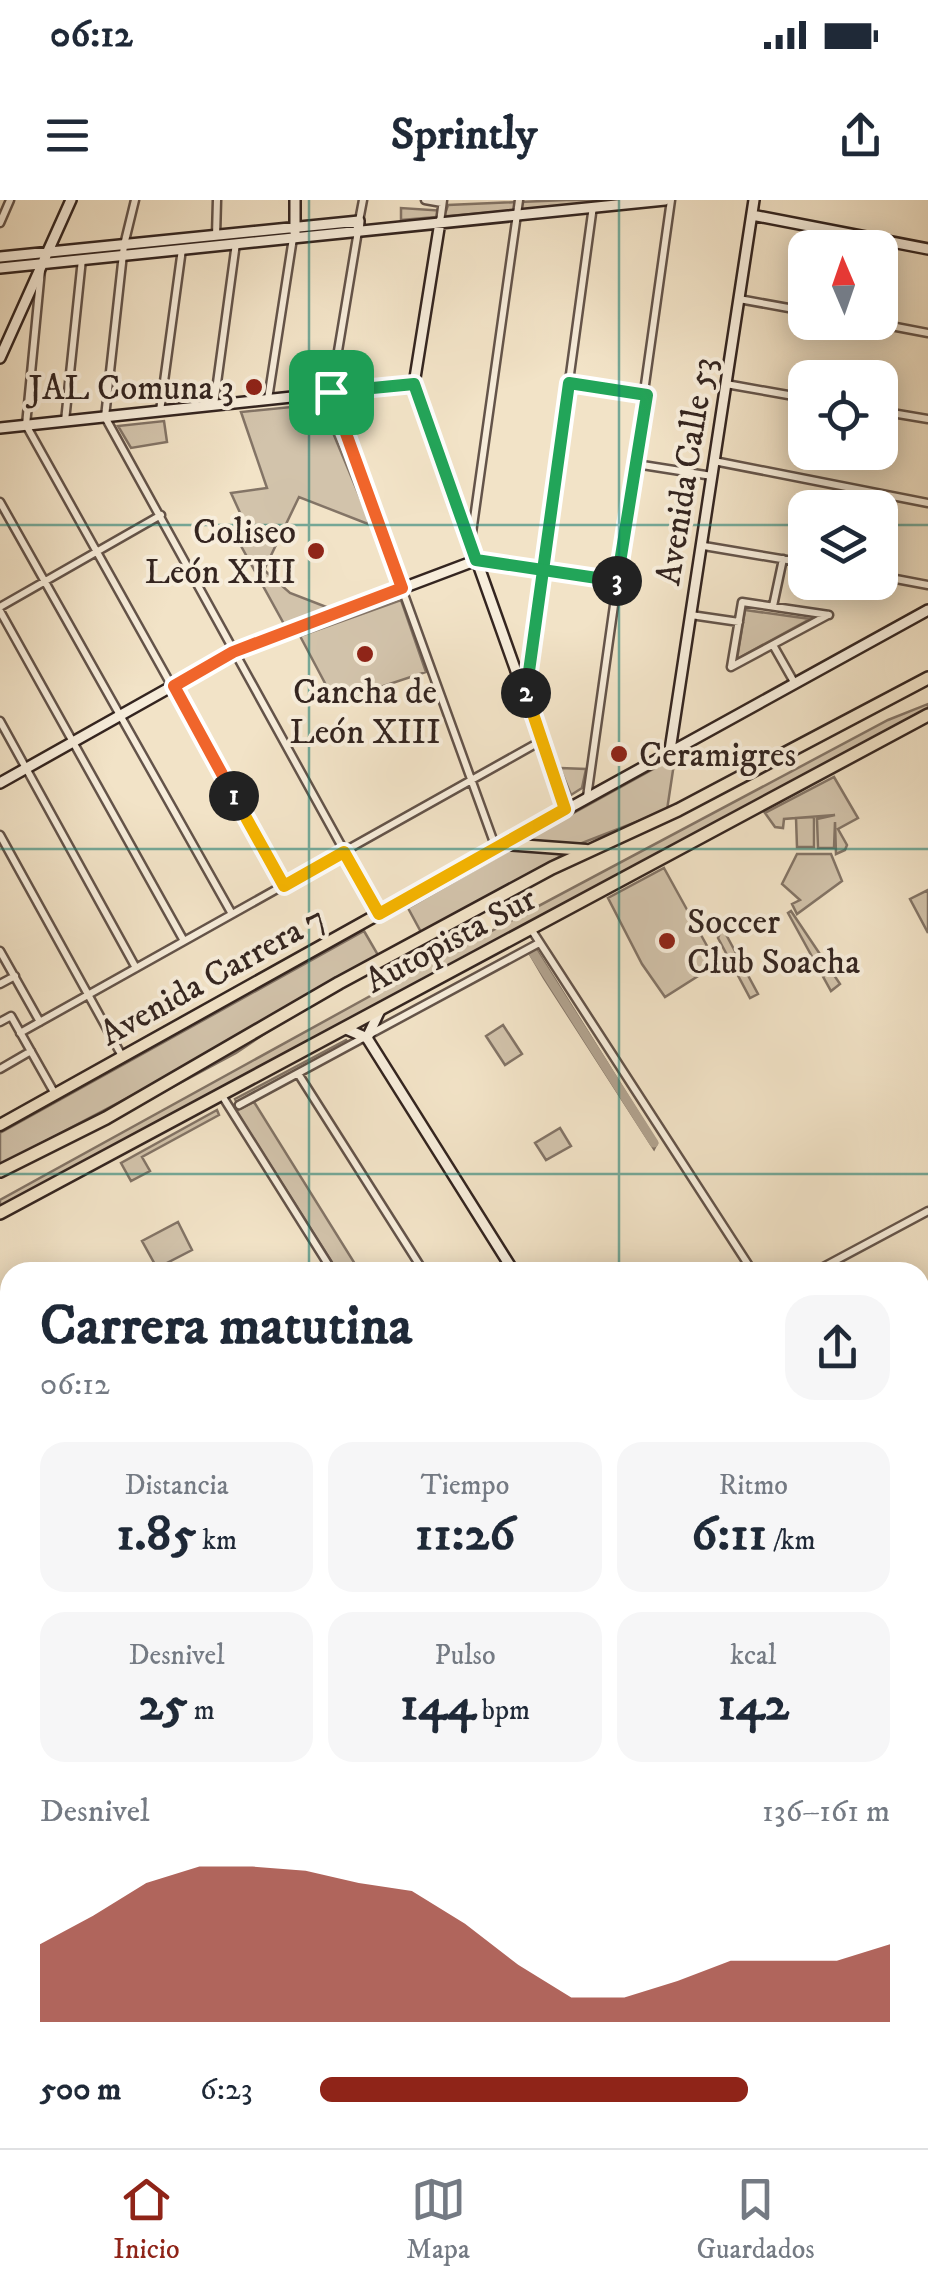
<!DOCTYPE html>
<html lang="es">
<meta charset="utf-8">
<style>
body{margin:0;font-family:"IM FELL DW Pica",serif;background:#f6f6f7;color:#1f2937;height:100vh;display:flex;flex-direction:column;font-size:38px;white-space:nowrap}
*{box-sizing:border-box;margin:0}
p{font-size:32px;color:#747a83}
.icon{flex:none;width:55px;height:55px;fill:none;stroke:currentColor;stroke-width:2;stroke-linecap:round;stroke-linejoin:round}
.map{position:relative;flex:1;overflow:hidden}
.side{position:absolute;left:0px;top:1062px;width:930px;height:888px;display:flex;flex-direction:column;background:#fff;border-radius:30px 30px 0 0;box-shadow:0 5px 25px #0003}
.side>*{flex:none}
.needle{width:65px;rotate:358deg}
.tools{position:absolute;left:788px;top:30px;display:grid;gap:20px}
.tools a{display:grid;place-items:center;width:110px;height:110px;border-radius:20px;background:#fff;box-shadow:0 5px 25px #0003;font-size:50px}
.pin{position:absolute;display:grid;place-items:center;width:85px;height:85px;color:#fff;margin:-42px;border-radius:20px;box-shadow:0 5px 15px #0006}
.km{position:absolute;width:50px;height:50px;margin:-25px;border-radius:50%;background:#222;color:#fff;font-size:28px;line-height:50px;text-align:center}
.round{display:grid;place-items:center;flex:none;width:105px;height:105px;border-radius:30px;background:#f6f6f7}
.headline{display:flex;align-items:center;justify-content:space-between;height:170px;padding:0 40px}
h1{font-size:55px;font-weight:800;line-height:75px}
.metrics{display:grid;grid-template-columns:repeat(3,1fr);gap:15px;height:170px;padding:10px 40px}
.metrics div{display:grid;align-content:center;border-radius:25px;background:#f6f6f7;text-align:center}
.metrics b{font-size:50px;font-weight:800}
.metrics small{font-size:28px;font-weight:400}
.metrics p{font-size:28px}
.chart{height:280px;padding:20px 40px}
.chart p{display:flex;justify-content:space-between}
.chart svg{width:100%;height:180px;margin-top:10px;fill:#8f2418;opacity:.7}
ul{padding:0 40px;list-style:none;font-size:32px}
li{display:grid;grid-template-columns:160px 120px 1fr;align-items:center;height:75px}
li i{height:25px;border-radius:12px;background:#8f2418}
.status{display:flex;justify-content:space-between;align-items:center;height:70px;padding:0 50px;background:#fff;direction:ltr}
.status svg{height:28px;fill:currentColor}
header{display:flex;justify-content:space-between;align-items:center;height:130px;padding:0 40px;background:#fff;font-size:45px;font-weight:800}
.menu{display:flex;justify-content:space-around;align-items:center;height:140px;border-top:2px solid #e0e1e3;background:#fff;font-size:28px;color:#747a83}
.menu a{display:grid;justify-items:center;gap:5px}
.menu .current{color:#8f2418}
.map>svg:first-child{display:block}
.green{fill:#d2c3ab;stroke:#837466;stroke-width:2.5}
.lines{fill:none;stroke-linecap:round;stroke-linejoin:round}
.stream{stroke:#7f7062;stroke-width:2.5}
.canal{stroke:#b1a28e;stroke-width:9}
.street-casing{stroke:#64544a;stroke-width:11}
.secondary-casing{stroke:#342520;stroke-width:14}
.primary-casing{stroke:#342520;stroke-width:15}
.highway-casing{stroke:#342520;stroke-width:16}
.street{stroke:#f7eddb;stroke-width:6}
.secondary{stroke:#f7eddb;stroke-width:9}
.primary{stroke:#f2e3c7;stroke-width:10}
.highway{stroke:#f2e3c7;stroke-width:11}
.split-1-casing{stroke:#fff;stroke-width:20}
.split-2-casing{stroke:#fff;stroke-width:20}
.split-3-casing{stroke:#fff;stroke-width:20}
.split-4-casing{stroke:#fff;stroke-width:20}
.split-1{stroke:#f0652b;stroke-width:12}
.split-2{stroke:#f5b400;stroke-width:12}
.split-3{stroke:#22a559;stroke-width:12}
.split-4{stroke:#22a559;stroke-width:12}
.grid{fill:none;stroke:#0f766e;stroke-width:2.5;stroke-opacity:0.55}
.poi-dot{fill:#8f2418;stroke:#f7eddb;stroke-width:4}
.labels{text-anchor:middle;stroke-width:8;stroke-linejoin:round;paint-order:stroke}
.poi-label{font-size:35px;fill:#342520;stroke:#f7eddb;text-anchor:end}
.street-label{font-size:35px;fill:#342520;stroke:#f7eddb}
</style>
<div class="status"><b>06:12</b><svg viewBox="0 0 49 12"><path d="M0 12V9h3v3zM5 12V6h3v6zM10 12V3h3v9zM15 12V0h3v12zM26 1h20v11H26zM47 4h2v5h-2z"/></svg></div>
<header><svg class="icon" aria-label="menu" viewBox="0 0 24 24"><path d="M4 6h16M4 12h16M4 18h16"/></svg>Sprintly<svg class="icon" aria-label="share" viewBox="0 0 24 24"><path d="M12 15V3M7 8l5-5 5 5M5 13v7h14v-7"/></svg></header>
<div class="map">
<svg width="928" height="1948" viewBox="0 0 928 1948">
<rect width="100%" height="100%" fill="#f2e3c7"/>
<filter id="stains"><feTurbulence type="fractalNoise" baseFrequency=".002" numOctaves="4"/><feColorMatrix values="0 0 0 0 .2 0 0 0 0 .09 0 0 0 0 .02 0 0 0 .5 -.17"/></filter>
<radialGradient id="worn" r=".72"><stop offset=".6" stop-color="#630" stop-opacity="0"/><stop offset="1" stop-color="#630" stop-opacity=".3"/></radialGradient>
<path class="green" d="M566,0H636L401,20V8L446,11L448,5Z
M321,204L369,319L368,324L299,297L264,370L290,393L329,408L284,424L241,346L252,339L231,293L267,288L241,212Z
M164,221L167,242L131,248L118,226Z
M401,400L426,472L335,502L300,436Z
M745,410L810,419L737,459Z
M928,504V508L0,1008V1000L392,784L888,520Z
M675,557L667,610L577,645L523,641Z
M560,568L586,569L582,588L571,595Z
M834,577L858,618L838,629L847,645L845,650L836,654L835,622L834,648H818L817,619L835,615L784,619L783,628L775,627L765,613Z
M814,617V647H797L796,618Z
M516,646L563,655L421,732L408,708Z
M797,654H831L842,681L797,714L792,704L800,700L782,684Z
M664,668L717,764L665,797L642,764L608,698Z
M928,690V733L910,699Z
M791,711L840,784L831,791L788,713Z
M722,727L758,794L750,798L718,738Z
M364,731L378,755L152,885L0,965V933Z
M534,746L657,943L654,949L544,778L527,749Z
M279,824L236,853L85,934Z
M503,825L522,854L505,865L486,836Z
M346,840L349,844L237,903L235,899Z
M254,902L360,1072H338L236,911Z
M217,910L219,915L142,957L150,971L131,981L121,963Z
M560,928L571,946L546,960L535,943Z
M178,1022L192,1050L157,1068L142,1041Z
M928,1098V1186L920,1172V1105Z
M0,1190L10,1204V1262L0,1241Z
M0,1595L10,1616V1684L0,1664Z
M13,1940H126L130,1948H0Z
M138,1940H262L251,1948H142Z"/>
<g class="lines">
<path class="stream" d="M920,1856L928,1857"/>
<path class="canal" d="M530,748L654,943
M0,1626L10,1645
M160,1940L164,1948"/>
<g class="street-casing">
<path id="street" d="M135,0L124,45L105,217L379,714
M425,0L442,3
M359,21L363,0
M440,22L443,0
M0,23L10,0
M358,31L331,193L496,648
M216,36L217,0
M41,70L26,225L283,685
M739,99L805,111
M870,122L928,133
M569,183L647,195
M726,184L805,198
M268,199L293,38
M214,205L236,43
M160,211L182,49
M880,211L928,219
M65,221L82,59
M714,261L928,303
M636,264L712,276
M0,302L232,714
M471,340L519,0
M704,346L805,363
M477,360L619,381
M880,376L928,385
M773,406L783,359
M0,407L161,315
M0,411L184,741
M691,415L739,422
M773,445L794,482
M731,467L742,402L829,415
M731,467L828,415
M526,496L593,6
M0,521L136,768
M587,597L671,0
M0,635L122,856
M531,729L753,1072
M0,751L40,822
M0,784L15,776
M0,822L11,816L55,894
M20,833L541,541
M0,869L31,851
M299,875L424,1072
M221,894L333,1072
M239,905L539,743
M814,1072L928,1011
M920,1275L928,1265
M920,1342L928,1344
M920,1394L928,1395
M928,1444L923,1488L928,1489
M920,1521L928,1522
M920,1580L928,1579
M0,1675L10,1695
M920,1724L928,1725
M920,1745L928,1753
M920,1836H928
M920,1887L928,1886
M920,1934L928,1929
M134,1940L138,1948
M915,1948V1940"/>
</g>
<g class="secondary-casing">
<path id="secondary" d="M752,15L928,49
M440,22L414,184L565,609
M295,32V0
M0,57L359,21L358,31
M0,68L665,0
M0,158L71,0
M0,228L414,184
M670,550L754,0
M0,583L233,452L477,360
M504,644L928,410
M344,828L367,838L514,1072
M367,838L380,810
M0,1442L10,1437
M0,1460L10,1455
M0,1924L10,1919
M0,1942L10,1937
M768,1948L774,1940"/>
</g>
<g class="primary-casing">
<path id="primary" d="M0,925L504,644L586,650
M0,1169L10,1187
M0,1259L10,1279
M396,1940L399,1948
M448,1940L451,1948"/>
</g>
<g class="highway-casing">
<path id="highway" d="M0,971L106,918L339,783L552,668L678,610L928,478
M0,1013L928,515"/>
</g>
<use href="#street" class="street"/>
<use href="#secondary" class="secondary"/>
<use href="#primary" class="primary"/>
<use href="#highway" class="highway"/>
</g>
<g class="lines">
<g class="split-1-casing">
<path id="split-1" d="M234,596L174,486L233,452L402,388L331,192"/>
</g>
<g class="split-2-casing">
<path id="split-2" d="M234,596L284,686L344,652L379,714L565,609L526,493"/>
</g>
<g class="split-3-casing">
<path id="split-3" d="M526,493L569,183L647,195L617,381"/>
</g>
<g class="split-4-casing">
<path id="split-4" d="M331,192L414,184L476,360L617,381"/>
</g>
<use href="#split-1" class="split-1"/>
<use href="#split-2" class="split-2"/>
<use href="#split-3" class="split-3"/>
<use href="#split-4" class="split-4"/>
</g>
<path class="grid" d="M309,0V1072M619,0V1072M0,325H805M880,325H928M0,649H928M0,974H928M0,1299H10M920,1299H928M0,1623H10M920,1623H928M309,1940V1948M619,1940V1948"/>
<g class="poi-dot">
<circle cx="254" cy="187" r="10"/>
<circle cx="316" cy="351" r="10"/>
<circle cx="365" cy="454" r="10"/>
<circle cx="619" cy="554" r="10"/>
<circle cx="667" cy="741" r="10"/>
</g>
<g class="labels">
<g class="poi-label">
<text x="234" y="199">JAL Comuna 3</text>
<text x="296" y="343">Coliseo<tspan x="296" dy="40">León XIII</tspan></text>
<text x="365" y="503" text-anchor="middle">Cancha de<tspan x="365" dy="40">León XIII</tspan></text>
<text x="639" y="566" text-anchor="start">Ceramigres</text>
<text x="687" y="733" text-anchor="start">Soccer<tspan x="687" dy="40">Club Soacha</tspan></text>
</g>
<g class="street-label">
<text transform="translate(685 271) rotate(-81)" y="12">Avenida Calle 53</text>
<text transform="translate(450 739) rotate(-28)" y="12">Autopista Sur</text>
<text transform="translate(212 775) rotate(-29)" y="12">Avenida Carrera 7</text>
</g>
</g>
<rect width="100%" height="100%" filter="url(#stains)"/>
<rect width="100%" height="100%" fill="url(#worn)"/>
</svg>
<div class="tools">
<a><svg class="needle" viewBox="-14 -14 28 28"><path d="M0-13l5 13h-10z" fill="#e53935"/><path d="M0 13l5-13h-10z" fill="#747a83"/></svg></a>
<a><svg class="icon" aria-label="locate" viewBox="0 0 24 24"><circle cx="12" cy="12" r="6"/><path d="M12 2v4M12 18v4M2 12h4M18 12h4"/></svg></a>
<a><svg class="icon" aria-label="layers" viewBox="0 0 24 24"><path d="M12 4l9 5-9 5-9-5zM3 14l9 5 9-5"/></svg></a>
</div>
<div class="pin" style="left:331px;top:192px;background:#1e9e55"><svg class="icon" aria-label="arrive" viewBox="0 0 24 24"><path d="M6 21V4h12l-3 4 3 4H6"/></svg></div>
<b class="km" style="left:234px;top:596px">1</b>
<b class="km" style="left:526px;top:493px">2</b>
<b class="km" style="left:617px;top:381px">3</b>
<section class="side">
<div class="headline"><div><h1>Carrera matutina</h1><p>06:12</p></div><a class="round"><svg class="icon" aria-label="share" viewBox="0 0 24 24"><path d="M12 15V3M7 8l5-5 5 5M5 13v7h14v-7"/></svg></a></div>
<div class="metrics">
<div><p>Distancia</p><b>1.85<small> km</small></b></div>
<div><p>Tiempo</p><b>11:26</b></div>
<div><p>Ritmo</p><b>6:11<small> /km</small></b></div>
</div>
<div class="metrics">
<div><p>Desnivel</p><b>25<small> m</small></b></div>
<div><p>Pulso</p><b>144<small> bpm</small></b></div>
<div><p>kcal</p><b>142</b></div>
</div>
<div class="chart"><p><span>Desnivel</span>136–161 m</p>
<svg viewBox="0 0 160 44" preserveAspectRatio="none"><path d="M0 44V25L10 18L20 10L30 6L40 6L50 7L60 10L70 12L80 20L90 30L100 38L110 38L120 34L130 29L140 29L150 29L160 25V44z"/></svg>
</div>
<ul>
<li><b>500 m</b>6:23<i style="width:75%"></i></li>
</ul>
</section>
</div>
<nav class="menu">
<a class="current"><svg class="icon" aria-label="home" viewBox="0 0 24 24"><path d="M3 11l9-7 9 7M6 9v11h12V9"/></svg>Inicio</a>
<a><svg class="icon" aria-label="map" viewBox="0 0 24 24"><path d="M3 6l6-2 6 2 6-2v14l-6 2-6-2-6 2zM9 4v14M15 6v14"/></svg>Mapa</a>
<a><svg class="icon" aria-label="saved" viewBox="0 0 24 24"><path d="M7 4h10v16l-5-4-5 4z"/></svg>Guardados</a>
</nav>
